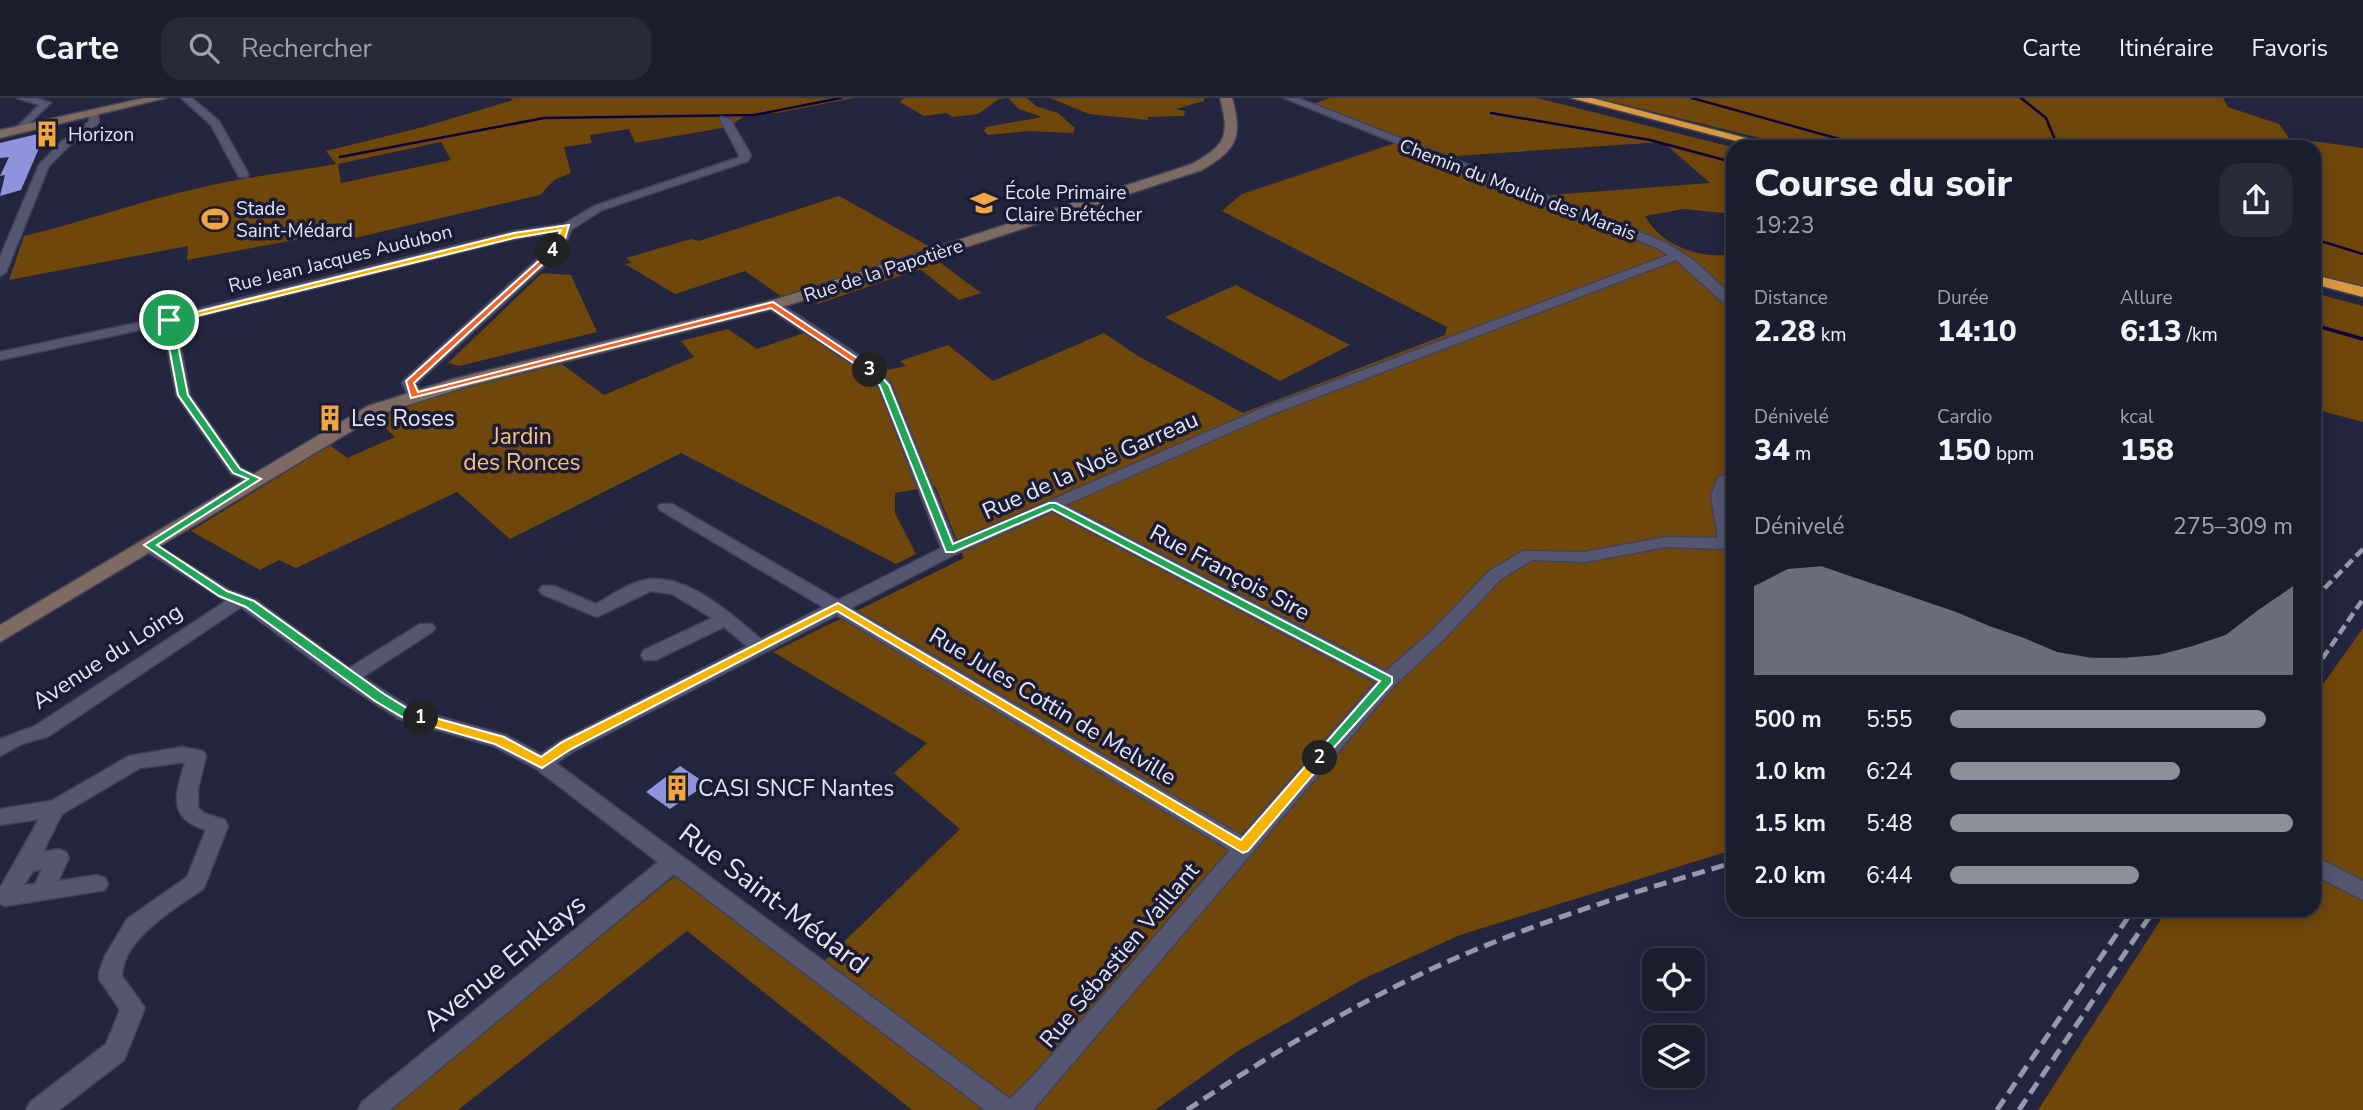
<!DOCTYPE html>
<html lang="fr">
<meta charset="utf-8">
<style>
body{margin:0;font-family:"Nunito Sans",sans-serif;background:#28293a;color:#f1f3f6;height:100vh;display:flex;flex-direction:column;font-size:26px;white-space:nowrap}
*{box-sizing:border-box;margin:0}
p{font-size:23px;color:#a0a1aa}
.icon{flex:none;width:38px;height:38px;fill:none;stroke:currentColor;stroke-width:2;stroke-linecap:round;stroke-linejoin:round}
.map{position:relative;flex:1;overflow:hidden}
.panel{position:absolute;left:1726px;top:42px;width:595px;height:777px;display:flex;flex-direction:column;background:#1b1c2e;border-radius:21px;box-shadow:0 4px 18px #0003,0 0 0 2px #393a4a}
.panel>*{flex:none}
.controls{position:absolute;left:1642px;top:850px;display:grid;gap:14px}
.controls a{display:grid;place-items:center;width:63px;height:63px;border-radius:14px;background:#1b1c2e;box-shadow:0 4px 18px #0003,0 0 0 2px #393a4a;font-size:35px}
.pin{position:absolute;display:grid;place-items:center;width:60px;height:60px;color:#fff;margin:-30px;border:4px solid #fff;border-radius:50%;box-shadow:0 2px 7px #0007}
.km{position:absolute;width:35px;height:35px;margin:-18px;border-radius:50%;background:#222;color:#fff;font-size:19px;line-height:35px;text-align:center}
.round{display:grid;place-items:center;flex:none;width:74px;height:74px;border-radius:21px;background:#28293a}
.overview{display:flex;align-items:center;justify-content:space-between;height:119px;padding:0 28px}
h1{font-size:38px;font-weight:800;line-height:52px}
.stats{display:grid;grid-template-columns:repeat(3,1fr);gap:10px;height:119px;padding:7px 28px}
.stats div{display:grid;align-content:center}
.stats b{font-size:30px;font-weight:800}
.stats small{font-size:19px;font-weight:400}
.stats p{font-size:19px}
.chart{height:196px;padding:14px 28px}
.chart p{display:flex;justify-content:space-between}
.chart svg{width:100%;height:126px;margin-top:7px;fill:#8c9099;opacity:.7}
ul{padding:0 28px;list-style:none;font-size:23px}
li{display:grid;grid-template-columns:112px 84px 1fr;align-items:center;height:52px}
li i{height:18px;border-radius:9px;background:#8c9099}
header{display:flex;align-items:center;gap:42px;box-sizing:border-box;height:98px;padding:0 35px;background:#1b1c2e;border-bottom:2px solid #393a4a}
header strong{font-size:33px}
nav{display:flex;gap:38px;margin-inline-start:auto;font-size:24px}
.search{width:490px;height:63px;background:#28293a;display:flex;align-items:center;gap:18px;box-sizing:border-box;padding:0 24px;border-radius:21px;color:#a0a1aa;font-size:26px}
.map>svg:first-child{display:block}
.green{fill:#6f470b;fill-rule:evenodd}
.lines{fill:none;stroke-linecap:round;stroke-linejoin:round}
.stream-far1{stroke:#0d003b;stroke-width:2.5}
.stream{stroke:#0d003b;stroke-width:3.5}
.building{fill:#8f92dc}
.street-casing{stroke:#414157;stroke-width:3}
.secondary-casing{stroke:#414157;stroke-width:3}
.highway-casing{stroke:#414157;stroke-width:3}
.street{fill:#545672;fill-rule:evenodd}
.secondary{fill:#7c6a63;fill-rule:evenodd}
.highway{fill:#db983f;fill-rule:evenodd}
.rail-far1{stroke:#9698ac;stroke-width:4.5;stroke-dasharray:10 5;stroke-linecap:butt}
.rail{stroke:#9698ac;stroke-width:5;stroke-dasharray:13 7;stroke-linecap:butt}
.split-1{fill:#22a559;stroke:#fff;stroke-width:2}
.split-2{fill:#f5b400;stroke:#fff;stroke-width:2}
.split-3{fill:#22a559;stroke:#fff;stroke-width:2}
.split-4{fill:#f0652b;stroke:#fff;stroke-width:2}
.split-5{fill:#f5b400;stroke:#fff;stroke-width:2}
.labels{text-anchor:middle;stroke-width:7;stroke-linejoin:round;paint-order:stroke}
.far-poi-label{font-size:19px;fill:#e4e6f7;stroke:#1b1b33;text-anchor:start}
.far-street-label{font-size:19px;fill:#e4e6f7;stroke:#1b1b33}
.poi-label{font-size:23px;fill:#e4e6f7;stroke:#1b1b33;text-anchor:start}
.park-label{font-size:23px;fill:#fbc17a;stroke:#1b1b33}
.street-label{font-size:23px;fill:#e4e6f7;stroke:#1b1b33}
.near-street-label{font-size:28px;fill:#e4e6f7;stroke:#1b1b33}
</style>
<header>
<strong>Carte</strong>
<div class="search"><svg class="icon" aria-label="search" viewBox="0 0 24 24"><circle cx="10" cy="10" r="6"/><path d="M15 15l6 6"/></svg>Rechercher</div>
<nav><a>Carte</a><a>Itinéraire</a><a>Favoris</a></nav>
</header>
<div class="map">
<svg width="2363" height="1012" viewBox="0 0 2363 1012">
<rect width="100%" height="100%" fill="#24253e"/>
<path class="green" d="M510,0H854L777,15L748,16L728,29L635,45L629,31L590,37L592,45L564,49L571,75L554,82L540,97L350,141L348,132L187,162L188,148L9,182L24,138C83,124 140,103 199,90C244,79 291,74 336,66L326,53L423,29L513,2ZM441,44L451,62L341,85L338,66Z
M904,0H1027L1036,8L1058,15L1075,30L1073,35L1028,33L988,37L984,33L986,29L1042,19L1019,11L1008,0L999,1L978,16L953,19L946,15L924,18L900,4Z
M1050,0H1204V3L1176,11L1185,13L1184,18L1147,19L1149,22L1089,16Z
M1330,0H1537L1732,49V116L1684,111L1645,118C1660,147 1701,162 1732,156V752L1460,837L1363,881L1238,953L1155,1012H912L687,833L458,1012H388L675,778L810,877L960,731L894,675L927,645L773,554L964,460L935,388L895,395V415L916,456L896,466L681,355L510,441L457,394L296,470L279,462L260,472L191,433L330,347L347,360L395,339L375,320L443,294L559,264L604,297L694,259L681,243L728,231L757,251L804,235L868,276L906,268L900,263L948,247L993,283L1104,235L1138,258L1243,315L1445,237L1447,229L1222,113L1242,96L1398,44L1307,8ZM1663,44L1710,85L1537,98L1440,59Z
M1597,0H2223L2228,9L2279,26L2289,40L2363,50V189L2314,176V49H1796Z
M839,98L932,150L782,199L745,173L675,196L625,166L632,165L626,160L691,141L699,143Z
M934,160L981,195L959,202L920,171L818,206L810,200Z
M542,175L571,177L597,234L459,268L448,265Z
M1236,187L1350,247L1280,283L1165,219Z
M2314,195L2363,208V324L2314,311Z
M2363,530V1012H2038L2167,812H2314V599Z"/>
<g class="lines">
<path class="stream-far1" d="M1692,0L1868,49
M2021,0L2046,20L2058,49
M1491,15L1650,42L1732,64
M340,59L544,20L754,17L841,0
M2314,141L2363,156"/>
<path class="stream" d="M2314,227L2363,241"/>
</g>
<path class="building" d="M46,34L21,92L0,98L5,77L0,78L9,59L0,60V45Z
M680,668L707,686L670,711L646,694Z"/>
<g class="lines">
<g class="street-casing">
<path id="street" d="M17,0H36L51,5L19,35L14,32L39,7Z
M181,0H192L219,23L249,77L247,79H239L211,27Z
M1284,0H1298L1665,144L1695,163L1732,198V209L1727,208L1676,162L1270,317L1065,407L1386,573L1432,533L1489,473L1523,453L1585,454L1666,439L1718,440L1711,397L1718,380L1732,373C1733,383 1727,390 1727,400C1728,419 1732,437 1732,456L1723,451L1666,449L1585,464L1532,462L1501,481L1444,541L1395,587L1033,1012H985L674,776L390,1012H358L362,1004L658,764L535,670L493,648L399,621L342,584L241,509L49,638L22,646L0,658V641L35,628L226,503L143,451L141,447L149,442L229,492L256,502L349,570L420,526H432L435,530L432,534L363,579L412,611L506,637L541,656L560,643L747,548L724,529L656,562H644L641,557L644,552L712,520L672,496L651,493L597,519L542,496L539,492L542,488H554L596,506C613,496 631,483 651,481C692,479 732,517 761,541L823,509L660,412L658,409L660,406H672L838,502L941,450L879,289L860,271L768,210V204H778L870,265L890,284L955,444L1260,311L1668,157L1657,150ZM1052,413L1376,584L1242,738L851,510L956,456ZM837,517L1230,752L1035,976L1010,1001L556,665L574,653Z
M90,15H98L99,25L69,48L49,68L6,174L0,178V159L39,67L61,44L89,24Z
M721,19L730,21L751,57L748,63L602,112L572,131L563,151L416,286L422,298L420,301H410L402,285L404,282L554,146L559,134L514,141L176,224L190,297L241,370L264,381L262,384H250L231,376L176,297L163,227L0,262V254L169,218L514,133L564,126L594,108L740,59L720,21Z
M182,649L203,653L206,658L198,691V710L204,715L225,722L228,728L206,785L203,791C175,811 123,840 122,878L145,910L124,962L59,1012H26L30,1004L106,946L120,912L99,881V874L105,858L127,821L187,779L206,732C166,720 176,696 185,664L140,670L62,716L43,754L58,751L66,754L69,760L58,783L97,777L105,780L108,786L105,792L6,808L0,806V790L39,721L0,727V711L51,703L129,658ZM42,771L35,786L24,787L33,773Z
M2314,758L2363,783V802L2314,777Z"/>
</g>
<g class="secondary-casing">
<path id="secondary" d="M144,0H166L0,40V32Z
M1220,0H1232C1243,40 1237,51 1202,72L789,207L465,289L380,316L0,544V527L368,308L453,281L777,201L1192,66C1226,47 1230,38 1220,0Z"/>
</g>
<g class="highway-casing">
<path id="highway" d="M1571,0H1592L1781,49H1759Z
M2314,177L2363,189V199L2314,186Z"/>
</g>
<use href="#street" class="street"/>
<use href="#secondary" class="secondary"/>
<use href="#highway" class="highway"/>
<path class="rail-far1" d="M2314,501L2363,451
M2314,573L2363,501"/>
<path class="rail" d="M1187,1012C1277,952 1370,896 1470,854C1555,818 1644,791 1732,765
M1997,1012L2133,812
M2019,1012L2154,812"/>
</g>
<path class="split-1" d="M169,220L173,222L188,297L240,371L261,381L157,447L227,493L254,503L384,596L410,612L426,617V624L402,619L375,603L246,509L219,498L144,447L248,381L233,375L178,297L164,222Z"/>
<path class="split-2" d="M838,505L1241,742L1316,656H1325L1327,660L1248,753L1243,755L837,513L571,651L542,670L495,646L417,624L415,620L421,616L504,639L541,659L562,644Z"/>
<path class="split-3" d="M867,270H873L889,287L953,446L1049,405H1056L1392,579V585L1320,665L1314,660L1316,656L1380,583L1052,411L954,454H946L880,288Z"/>
<path class="split-4" d="M553,150L556,154L414,285L418,294L773,204L875,272L867,274L771,210L411,300L406,283Z"/>
<path class="split-5" d="M569,127L563,148L553,155L549,153L561,132L514,140L169,225L164,222L514,135Z"/>
<defs>
<g id="building-bare" transform="scale(2.1)"><path d="M-4-6H4V6H1V3H-1V6H-4ZM-2.5-4.3h1.7v1.8h-1.7ZM.8-4.3h1.7v1.8H.8ZM-2.5-1h1.7V.8h-1.7ZM.8-1h1.7V.8H.8Z" fill="#f1a63f" stroke="#1b1b33" stroke-width="2.5" paint-order="stroke"/></g>
<g id="school-bare" transform="scale(2.1)"><path d="M0-5L7-2L0 1L-7-2ZM-4 1L0 2.5L4 1V4Q0 6-4 4Z" fill="#f1a63f" stroke="#1b1b33" stroke-width="2.5" paint-order="stroke"/></g>
<g id="stadium-bare" transform="scale(2.1)"><path d="M0-5a6.5 5 0 1 0 0 10a6.5 5 0 1 0 0-10ZM-3.5-1.8h7v3.6h-7Z" fill="#f1a63f" stroke="#1b1b33" stroke-width="2.5" paint-order="stroke"/></g>
</defs>
<g fill-rule="evenodd">
<use href="#building-bare" x="47" y="36"/>
<use href="#school-bare" x="984" y="105"/>
<use href="#stadium-bare" x="215" y="121"/>
<use href="#building-bare" x="330" y="320"/>
<use href="#building-bare" x="677" y="690"/>
</g>
<g class="labels">
<g class="far-poi-label">
<text x="68" y="43">Horizon</text>
<text x="1005" y="101">École Primaire<tspan x="1005" dy="22">Claire Brétécher</tspan></text>
<text x="236" y="117">Stade<tspan x="236" dy="22">Saint-Médard</tspan></text>
</g>
<g class="far-street-label">
<text transform="translate(1518 91) rotate(21)" y="7">Chemin du Moulin des Marais</text>
<text transform="translate(340 160) rotate(-14)" y="7">Rue Jean Jacques Audubon</text>
<text transform="translate(883 172) rotate(-18)" y="7">Rue de la Papotière</text>
</g>
<g class="poi-label">
<text x="351" y="328">Les Roses</text>
<text x="698" y="698">CASI SNCF Nantes</text>
</g>
<g class="park-label">
<text x="522" y="346">Jardin<tspan x="522" dy="26">des Ronces</tspan></text>
</g>
<g class="street-label">
<text transform="translate(1090 367) rotate(-24)" y="8">Rue de la Noë Garreau</text>
<text transform="translate(1230 474) rotate(28)" y="8">Rue François Sire</text>
<text transform="translate(107 558) rotate(-33)" y="8">Avenue du Loing</text>
<text transform="translate(1053 608) rotate(31)" y="8">Rue Jules Cottin de Melville</text>
<text transform="translate(1119 857) rotate(-50)" y="8">Rue Sébastien Vaillant</text>
</g>
<g class="near-street-label">
<text transform="translate(774 800) rotate(37)" y="10">Rue Saint-Médard</text>
<text transform="translate(504 864) rotate(-39)" y="10">Avenue Enklays</text>
</g>
</g>
</svg>
<div class="controls">
<a><svg class="icon" aria-label="locate" viewBox="0 0 24 24"><circle cx="12" cy="12" r="6"/><path d="M12 2v4M12 18v4M2 12h4M18 12h4"/></svg></a>
<a><svg class="icon" aria-label="layers" viewBox="0 0 24 24"><path d="M12 4l9 5-9 5-9-5zM3 14l9 5 9-5"/></svg></a>
</div>
<div class="pin" style="left:169px;top:222px;background:#1e9e55"><svg class="icon" aria-label="arrive" viewBox="0 0 24 24"><path d="M6 21V4h12l-3 4 3 4H6"/></svg></div>
<b class="km" style="left:421px;top:620px">1</b>
<b class="km" style="left:1320px;top:660px">2</b>
<b class="km" style="left:870px;top:272px">3</b>
<b class="km" style="left:553px;top:153px">4</b>
<section class="panel">
<div class="overview"><div><h1>Course du soir</h1><p>19:23</p></div><a class="round"><svg class="icon" aria-label="share" viewBox="0 0 24 24"><path d="M12 15V3M7 8l5-5 5 5M5 13v7h14v-7"/></svg></a></div>
<div class="stats">
<div><p>Distance</p><b>2.28<small> km</small></b></div>
<div><p>Durée</p><b>14:10</b></div>
<div><p>Allure</p><b>6:13<small> /km</small></b></div>
</div>
<div class="stats">
<div><p>Dénivelé</p><b>34<small> m</small></b></div>
<div><p>Cardio</p><b>150<small> bpm</small></b></div>
<div><p>kcal</p><b>158</b></div>
</div>
<div class="chart"><p><span>Dénivelé</span>275–309 m</p>
<svg viewBox="0 0 160 44" preserveAspectRatio="none"><path d="M0 44V13L10 7L20 6L30 10L40 14L50 18L60 22L70 27L80 31L90 36L100 38L110 38L120 37L130 34L140 30L150 21L160 13V44z"/></svg>
</div>
<ul>
<li><b>500 m</b>5:55<i style="width:92%"></i></li>
<li><b>1.0 km</b>6:24<i style="width:67%"></i></li>
<li><b>1.5 km</b>5:48<i style="width:100%"></i></li>
<li><b>2.0 km</b>6:44<i style="width:55%"></i></li>
</ul>
</section>
</div>
